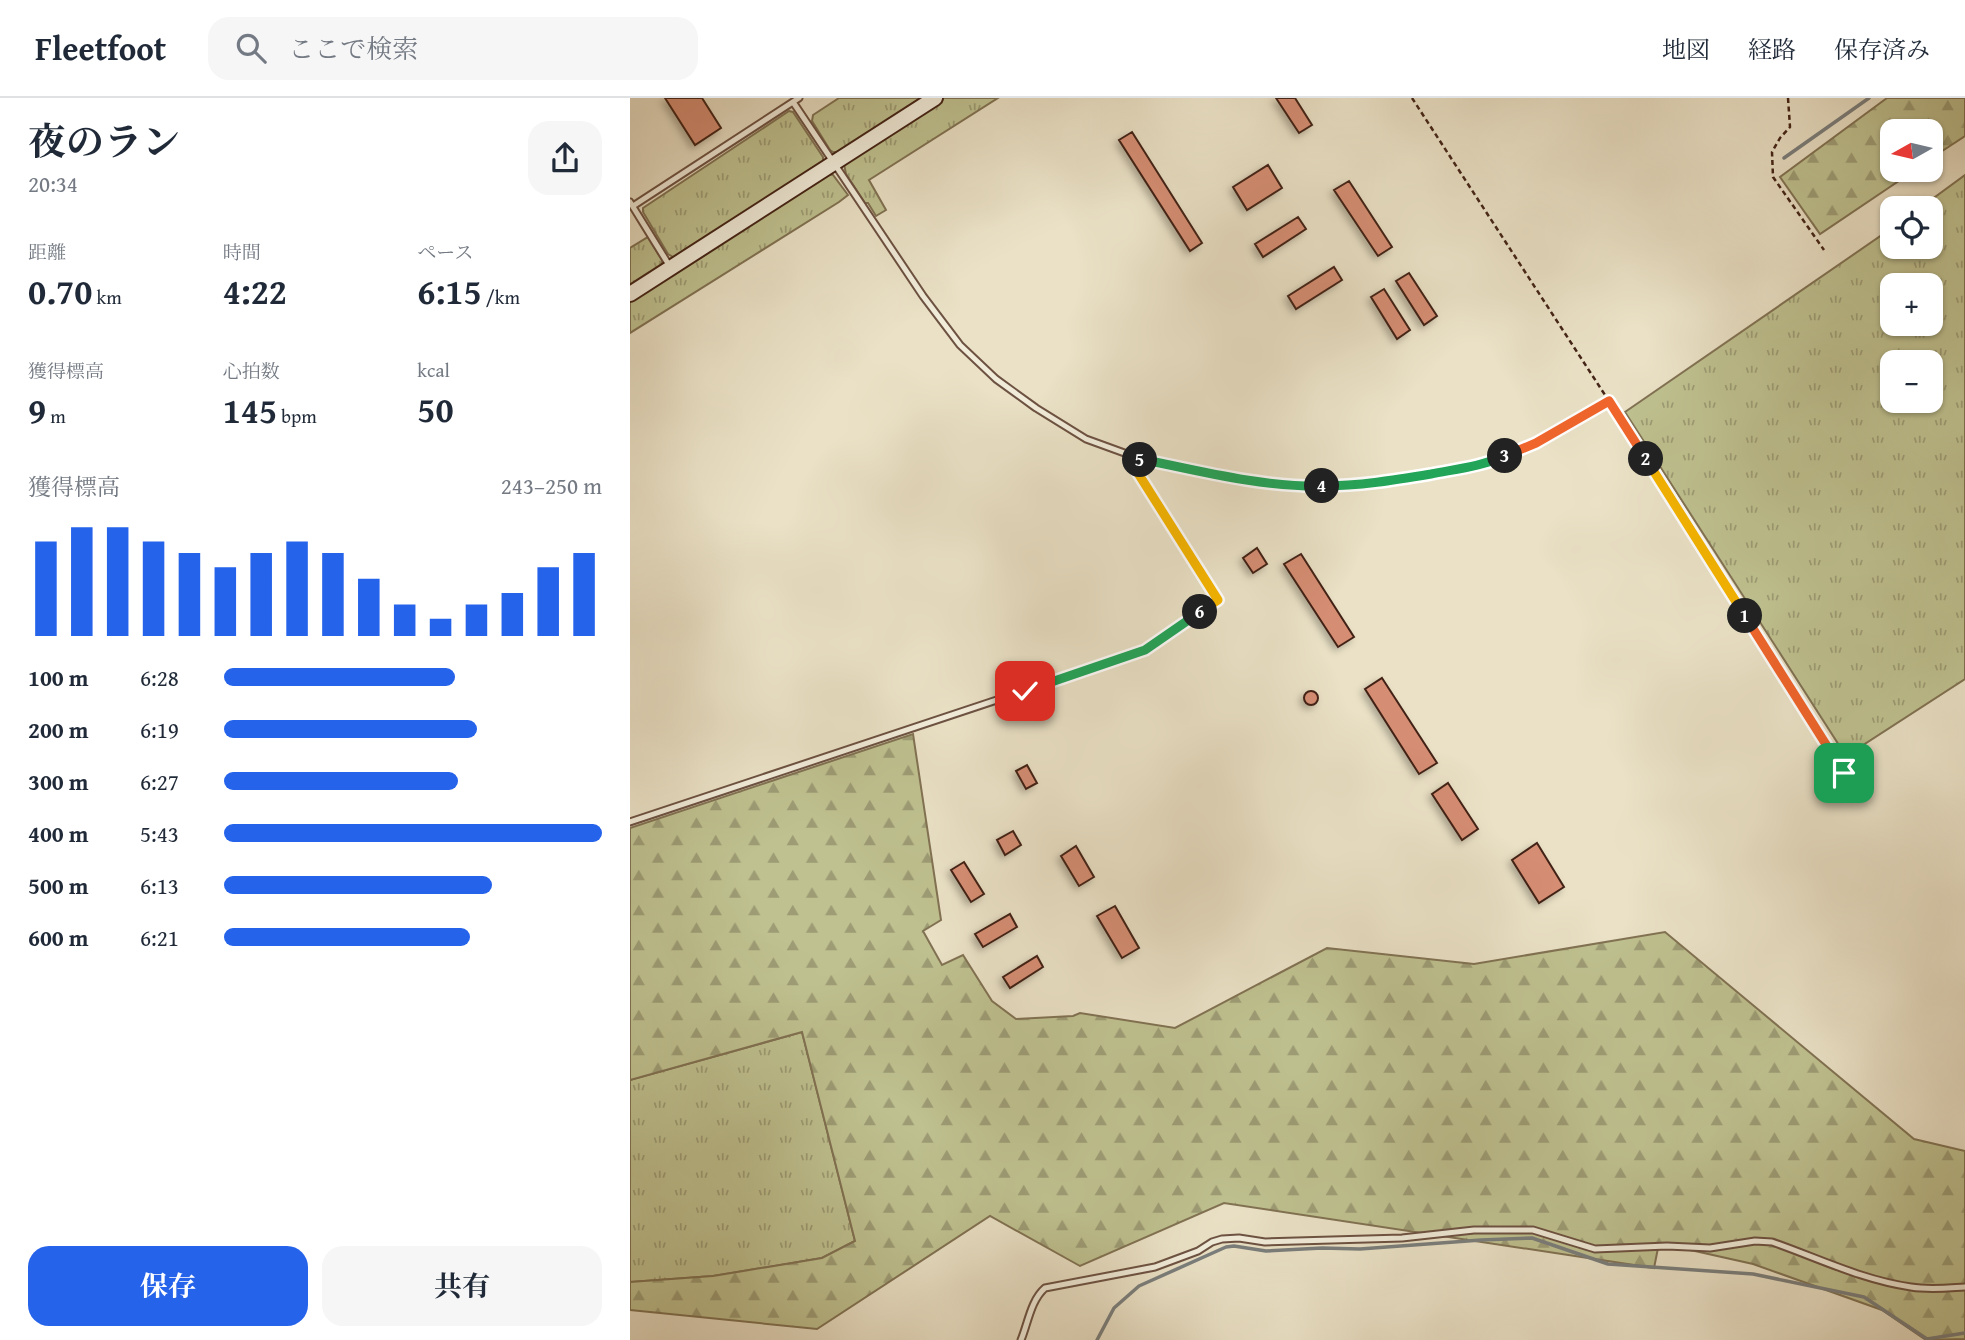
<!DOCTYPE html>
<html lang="ja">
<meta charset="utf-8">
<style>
body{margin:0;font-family:"Gentium Book Plus","Noto Serif JP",serif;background:#f6f6f7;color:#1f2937;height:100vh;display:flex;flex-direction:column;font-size:26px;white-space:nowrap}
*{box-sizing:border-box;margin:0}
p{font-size:23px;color:#747a83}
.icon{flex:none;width:38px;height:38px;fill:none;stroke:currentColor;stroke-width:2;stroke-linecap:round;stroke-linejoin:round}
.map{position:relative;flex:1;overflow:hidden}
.details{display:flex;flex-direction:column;background:#fff;width:630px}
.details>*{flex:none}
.needle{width:46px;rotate:262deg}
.fabs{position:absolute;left:1250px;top:21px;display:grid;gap:14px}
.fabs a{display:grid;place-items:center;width:63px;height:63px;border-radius:14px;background:#fff;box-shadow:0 2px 5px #0004;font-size:35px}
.pin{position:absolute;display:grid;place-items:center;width:60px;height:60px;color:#fff;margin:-30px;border-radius:14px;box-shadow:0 4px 10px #0006}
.km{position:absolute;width:35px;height:35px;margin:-18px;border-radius:50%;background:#222;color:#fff;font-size:19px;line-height:35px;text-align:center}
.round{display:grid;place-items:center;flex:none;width:74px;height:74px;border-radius:21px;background:#f6f6f7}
.headline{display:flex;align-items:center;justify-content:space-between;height:119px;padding:0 28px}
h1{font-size:38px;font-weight:700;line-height:52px}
.stats{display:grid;grid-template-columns:repeat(3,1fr);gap:10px;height:119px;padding:7px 28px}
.stats div{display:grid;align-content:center}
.stats b{font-size:35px;font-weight:700}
.stats small{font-size:19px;font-weight:400}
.stats p{font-size:19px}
.chart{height:196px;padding:14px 28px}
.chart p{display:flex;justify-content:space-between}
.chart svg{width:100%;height:126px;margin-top:7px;stroke:#2563eb;stroke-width:6}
.button{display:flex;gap:14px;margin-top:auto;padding:14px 28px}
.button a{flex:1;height:80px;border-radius:21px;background:#2563eb;color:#fff;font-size:28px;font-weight:700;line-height:80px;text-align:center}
.button a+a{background:#f6f6f7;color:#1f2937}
ul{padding:0 28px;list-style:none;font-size:23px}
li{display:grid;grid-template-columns:112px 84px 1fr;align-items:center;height:52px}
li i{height:18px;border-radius:9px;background:#2563eb}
header{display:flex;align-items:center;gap:42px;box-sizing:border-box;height:98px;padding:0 35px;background:#fff;border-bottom:2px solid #e0e1e3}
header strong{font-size:33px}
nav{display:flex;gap:38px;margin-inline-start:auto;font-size:24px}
.search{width:490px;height:63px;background:#f6f6f7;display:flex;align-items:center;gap:18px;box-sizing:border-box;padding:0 24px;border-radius:21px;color:#747a83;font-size:26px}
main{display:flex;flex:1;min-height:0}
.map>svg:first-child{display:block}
.grass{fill:url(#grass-tufts);stroke:#817253;stroke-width:2;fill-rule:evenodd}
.forest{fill:url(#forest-firs);stroke:#817253;stroke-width:2}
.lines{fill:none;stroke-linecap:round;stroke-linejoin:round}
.stream{stroke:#7a7e7c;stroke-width:3.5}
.building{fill:#d58d73;stroke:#432316;stroke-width:2;filter:url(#shadow)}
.lane-casing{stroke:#6d5242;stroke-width:9}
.secondary-casing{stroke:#432316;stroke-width:18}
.path{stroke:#432316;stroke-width:2.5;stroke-dasharray:5 3.5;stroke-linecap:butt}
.lane{stroke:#f1ecda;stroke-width:5}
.secondary{stroke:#f1ecda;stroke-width:14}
.split-1-casing{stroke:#fff;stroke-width:14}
.split-2-casing{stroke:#fff;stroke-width:14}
.split-3-casing{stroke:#fff;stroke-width:14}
.split-4-casing{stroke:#fff;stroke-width:14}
.split-5-casing{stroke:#fff;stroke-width:14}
.split-6-casing{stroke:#fff;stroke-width:14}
.split-7-casing{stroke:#fff;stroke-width:14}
.split-1{stroke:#f0652b;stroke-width:9}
.split-2{stroke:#f5b400;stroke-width:9}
.split-3{stroke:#f0652b;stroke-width:9}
.split-4{stroke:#22a559;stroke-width:9}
.split-5{stroke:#22a559;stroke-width:9}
.split-6{stroke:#f5b400;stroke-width:9}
.split-7{stroke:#22a559;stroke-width:9}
</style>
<header>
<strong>Fleetfoot</strong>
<div class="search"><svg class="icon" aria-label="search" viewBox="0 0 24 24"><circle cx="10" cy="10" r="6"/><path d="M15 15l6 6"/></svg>ここで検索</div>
<nav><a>地図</a><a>経路</a><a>保存済み</a></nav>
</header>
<main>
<section class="details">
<div class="headline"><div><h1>夜のラン</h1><p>20:34</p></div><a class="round"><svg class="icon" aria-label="share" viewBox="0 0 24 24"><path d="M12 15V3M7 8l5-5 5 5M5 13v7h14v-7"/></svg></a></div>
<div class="stats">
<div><p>距離</p><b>0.70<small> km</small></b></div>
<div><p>時間</p><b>4:22</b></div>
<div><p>ペース</p><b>6:15<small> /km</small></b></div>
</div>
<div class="stats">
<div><p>獲得標高</p><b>9<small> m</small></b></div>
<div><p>心拍数</p><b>145<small> bpm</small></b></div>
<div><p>kcal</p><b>50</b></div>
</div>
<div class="chart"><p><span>獲得標高</span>243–250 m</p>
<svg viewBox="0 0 160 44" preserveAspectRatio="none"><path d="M5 44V11M15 44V6M25 44V6M35 44V11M45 44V15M55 44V20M65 44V15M75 44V11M85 44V15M95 44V24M105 44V33M115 44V38M125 44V33M135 44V29M145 44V20M155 44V15"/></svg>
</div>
<ul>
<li><b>100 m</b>6:28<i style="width:61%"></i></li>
<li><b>200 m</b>6:19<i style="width:67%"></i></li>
<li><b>300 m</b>6:27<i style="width:62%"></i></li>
<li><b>400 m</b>5:43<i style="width:100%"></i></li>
<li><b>500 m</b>6:13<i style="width:71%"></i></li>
<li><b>600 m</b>6:21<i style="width:65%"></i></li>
</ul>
<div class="button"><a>保存</a><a>共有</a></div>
</section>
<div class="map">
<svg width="1335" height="1242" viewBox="0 0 1335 1242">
<defs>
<pattern id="grass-tufts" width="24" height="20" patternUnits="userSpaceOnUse" patternTransform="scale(1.75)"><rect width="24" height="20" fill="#bfc190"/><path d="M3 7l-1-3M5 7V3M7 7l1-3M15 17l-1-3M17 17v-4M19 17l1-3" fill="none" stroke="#9d9c75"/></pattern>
<pattern id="forest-firs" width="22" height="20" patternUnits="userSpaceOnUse" patternTransform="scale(1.75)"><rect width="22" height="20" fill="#bfc190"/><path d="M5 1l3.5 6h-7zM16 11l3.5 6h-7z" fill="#9d9c75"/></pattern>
<filter id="shadow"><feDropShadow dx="-3.5" dy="3.5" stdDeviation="3.5" flood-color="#0004"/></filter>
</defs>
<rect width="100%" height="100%" fill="#eae1c6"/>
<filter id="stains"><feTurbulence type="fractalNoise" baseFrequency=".00286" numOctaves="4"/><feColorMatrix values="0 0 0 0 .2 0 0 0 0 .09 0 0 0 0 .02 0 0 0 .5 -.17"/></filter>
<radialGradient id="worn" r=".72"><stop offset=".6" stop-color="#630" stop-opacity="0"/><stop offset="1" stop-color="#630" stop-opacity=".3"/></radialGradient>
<path class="grass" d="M209,0H295L210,54H203L200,52L182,23L183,17Z
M313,0H368L239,82L256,112L246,118L238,105H235L216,76L214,66L219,61Z
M159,13L163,14L193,59V64L188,68L48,159H43L38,156L13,114V110Z
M198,76L203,77L218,97L209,104L0,235V202Z
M1335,77V581L1216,658L995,314L1262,130V149H1300V110H1290ZM1300,187V226H1262V187ZM1300,264V303H1262V264Z
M18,139L32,162L31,168L0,190V150Z
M172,934L225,1143L192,1160L83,1178L0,1184V982Z"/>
<path class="forest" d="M1257,0H1335V38L1300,61V33H1262V72H1285L1190,136L1150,79Z
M283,636L311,822L293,833L312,867L333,857L362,903L386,921L443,918L450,915L545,930L697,850L844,866L1035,834L1284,1041L1335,1053V1241L1296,1242L1252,1212L1123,1166L1029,1145L1024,1170L594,1105L450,1168L360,1118L187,1231L0,1212V1184L83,1178L192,1160L225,1143L172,934L0,982V730Z"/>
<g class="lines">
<path class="stream" d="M1154,60L1239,0
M467,1242L484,1210L509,1188L596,1149L604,1148L636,1153L692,1150L730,1151L851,1142L902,1140L978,1166L1123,1176L1234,1199L1297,1241L1335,1235"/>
</g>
<path class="building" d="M35,0H72L91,30L65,47Z
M646,0H665L682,27L669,35Z
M502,34L572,145L560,153L489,42Z
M638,67L652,90L617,112L603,89Z
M719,83L762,149L748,158L704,92Z
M668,119L676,131L633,159L625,146Z
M704,169L712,182L666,211L658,198Z
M779,175L807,218L794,227L766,183Z
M754,191L780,232L767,241L741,199Z
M627,450L637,466L623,475L613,460Z
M671,456L724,539L708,549L654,466Z
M752,580L807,665L789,676L735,591Z
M674 600a7 7 0 1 1 14 0a7 7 0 1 1-14 0Z
M397,667L407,685L396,691L386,673Z
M818,685L848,731L832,742L802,696Z
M383,733L391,747L375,757L367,742Z
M907,745L934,789L909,805L882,762Z
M446,748L464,779L449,788L431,758Z
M334,764L354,796L341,804L321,772Z
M485,808L509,850L492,860L467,818Z
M380,816L387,829L353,849L345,836Z
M407,858L413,869L380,890L373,879Z"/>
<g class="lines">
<g class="lane-casing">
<path id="lane" d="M163,4L293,198L330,247L366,281L406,310L456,341L511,361L596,379L666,389L714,388L754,384L834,370L866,362L906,345L979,303
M0,104L39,167
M3,108L169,0
M0,724L499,558L515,552L588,502L506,372L511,361
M391,1242C398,1225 401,1202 415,1190L525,1169L568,1153L582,1144L592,1141L609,1140L635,1144L772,1140L844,1132H903L965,1151L1037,1148L1080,1150L1125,1143L1142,1144C1188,1160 1232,1182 1281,1189C1299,1192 1317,1190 1335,1189"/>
</g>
<g class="secondary-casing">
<path id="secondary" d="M0,196L305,0"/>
</g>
<path class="path" d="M782,0L975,297
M1158,0L1160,29L1150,40L1142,54L1143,79L1194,152
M984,311L1214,675"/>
<use href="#lane" class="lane"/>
<use href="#secondary" class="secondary"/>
</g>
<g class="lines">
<g class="split-1-casing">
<path id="split-1" d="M1115,518L1214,675"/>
</g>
<g class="split-2-casing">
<path id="split-2" d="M1016,361L1115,518"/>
</g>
<g class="split-3-casing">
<path id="split-3" d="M875,358L906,345L979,303L1016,361"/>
</g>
<g class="split-4-casing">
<path id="split-4" d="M692,388C729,388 765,382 801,376C826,371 852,368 875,358"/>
</g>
<g class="split-5-casing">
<path id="split-5" d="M510,362L511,361C570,373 631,389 692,388"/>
</g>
<g class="split-6-casing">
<path id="split-6" d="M510,362L506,372L588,502L570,514"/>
</g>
<g class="split-7-casing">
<path id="split-7" d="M395,593L515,552L570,514"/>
</g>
<use href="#split-1" class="split-1"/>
<use href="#split-2" class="split-2"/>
<use href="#split-3" class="split-3"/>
<use href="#split-4" class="split-4"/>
<use href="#split-5" class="split-5"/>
<use href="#split-6" class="split-6"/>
<use href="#split-7" class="split-7"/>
</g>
<rect width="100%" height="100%" filter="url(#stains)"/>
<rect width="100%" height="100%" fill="url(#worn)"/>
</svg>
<div class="fabs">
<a><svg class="needle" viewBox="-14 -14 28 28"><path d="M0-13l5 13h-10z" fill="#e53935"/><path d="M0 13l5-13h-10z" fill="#747a83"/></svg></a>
<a><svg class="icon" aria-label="locate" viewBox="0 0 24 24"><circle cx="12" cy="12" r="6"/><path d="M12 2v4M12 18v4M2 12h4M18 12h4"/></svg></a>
<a>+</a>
<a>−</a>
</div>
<div class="pin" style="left:1214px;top:675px;background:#1e9e55"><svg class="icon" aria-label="arrive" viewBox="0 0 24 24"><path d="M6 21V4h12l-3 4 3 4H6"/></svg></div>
<div class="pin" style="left:395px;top:593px;background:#d93025"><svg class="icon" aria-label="check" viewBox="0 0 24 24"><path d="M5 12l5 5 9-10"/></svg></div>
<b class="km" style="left:1115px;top:518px">1</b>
<b class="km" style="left:1016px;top:361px">2</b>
<b class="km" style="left:875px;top:358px">3</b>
<b class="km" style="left:692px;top:388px">4</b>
<b class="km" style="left:510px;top:362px">5</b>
<b class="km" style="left:570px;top:514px">6</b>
</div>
</main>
